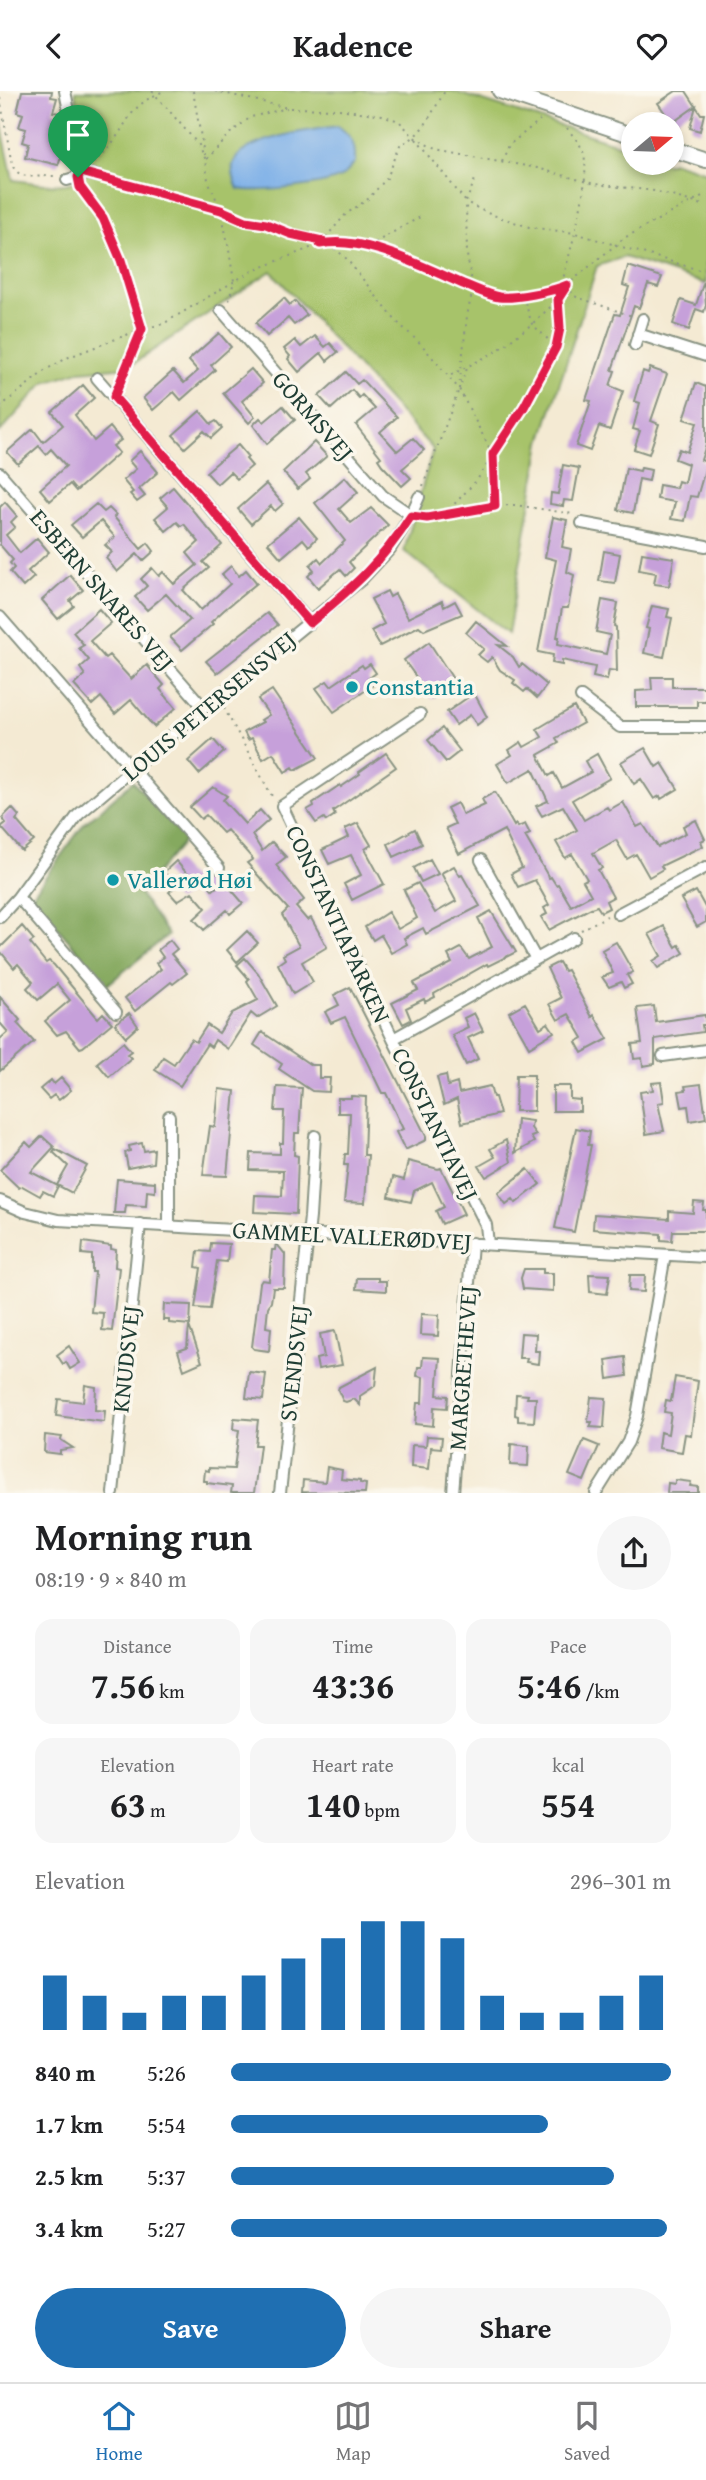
<!DOCTYPE html>
<meta charset="utf-8">
<style>
body{margin:0;font-family:"Gentium Book Plus",serif;background:#f6f6f6;color:#202124;height:100vh;display:flex;flex-direction:column;font-size:26px;white-space:nowrap}
*{box-sizing:border-box;margin:0}
p{font-size:23px;color:#757577}
.icon{flex:none;width:38px;height:38px;fill:none;stroke:currentColor;stroke-width:2;stroke-linecap:round;stroke-linejoin:round}
.map{position:relative;height:1402px;overflow:hidden}
.details{display:flex;flex-direction:column;background:#fff;flex:1}
.details>*{flex:none}
.needle{width:46px;rotate:71deg}
.tools{position:absolute;left:621px;top:21px;display:grid;gap:14px}
.tools a{display:grid;place-items:center;width:63px;height:63px;border-radius:50%;background:#fff;box-shadow:0 4px 10px #0003;font-size:35px}
.pin{position:absolute;display:grid;place-items:center;width:60px;height:60px;color:#fff;margin:-72px -30px;border-radius:50% 50% 50% 0;rotate:-45deg;box-shadow:0 0 7px #0007}
.pin .icon{rotate:45deg}
.round{display:grid;place-items:center;flex:none;width:74px;height:74px;border-radius:37px;background:#f6f6f6}
.headline{display:flex;align-items:center;justify-content:space-between;height:119px;padding:0 35px}
h1{font-size:38px;font-weight:600;line-height:52px}
.figures{display:grid;grid-template-columns:repeat(3,1fr);gap:10px;height:119px;padding:7px 35px}
.figures div{display:grid;align-content:center;border-radius:18px;background:#f6f6f6;text-align:center}
.figures b{font-size:35px;font-weight:600}
.figures small{font-size:19px;font-weight:400}
.figures p{font-size:19px}
.chart{height:196px;padding:14px 35px}
.chart p{display:flex;justify-content:space-between}
.chart svg{width:100%;height:126px;margin-top:7px;stroke:#1f6fb2;stroke-width:6}
.action{display:flex;gap:14px;margin-top:auto;padding:14px 35px}
.action a{flex:1;height:80px;border-radius:42px;background:#1f6fb2;color:#fff;font-size:28px;font-weight:600;line-height:80px;text-align:center}
.action a+a{background:#f6f6f6;color:#202124}
ul{padding:0 35px;list-style:none;font-size:23px}
li{display:grid;grid-template-columns:112px 84px 1fr;align-items:center;height:52px}
li i{height:18px;border-radius:9px;background:#1f6fb2}
header{display:flex;justify-content:space-between;align-items:center;height:91px;padding:0 35px;background:#fff;font-size:32px;font-weight:600}
.menu{display:flex;justify-content:space-around;align-items:center;height:98px;border-top:2px solid #e0e0e0;background:#fff;font-size:19px;color:#757577}
.menu a{display:grid;justify-items:center;gap:4px}
.menu .current{color:#1f6fb2}
.map>svg:first-child{display:block}
.green{fill:#a7c36a;stroke:#63804f;stroke-width:2}
.forest{fill:#85a95e;stroke:#527349;stroke-width:2}
.water{fill:#7aaee7;stroke:#4c768e;stroke-width:2}
.building{fill:#c6a0da}
.lines{fill:none;stroke-linecap:round;stroke-linejoin:round}
.minor-casing{stroke:#8a9484;stroke-width:14}
.tertiary-casing{stroke:#8a9484;stroke-width:18}
.path{stroke:#8a9484;stroke-width:2;stroke-dasharray:2 5;stroke-linecap:butt}
.minor{stroke:#fff;stroke-width:10}
.tertiary{stroke:#fff;stroke-width:14}
.route-casing{stroke:#fff;stroke-width:14}
.route{stroke:#e11d48;stroke-width:9}
.culture-dot{fill:#0f9aa8;stroke:#fbf7ec;stroke-width:2.5}
.labels{text-anchor:middle;stroke-width:7;stroke-linejoin:round;paint-order:stroke}
.street-label{font-size:24px;fill:#1f3d34;stroke:#fbf7ec}
.culture-label{font-size:24px;fill:#0d838f;stroke:#fbf7ec;text-anchor:start}
</style>
<header><svg class="icon" aria-label="back" viewBox="0 0 24 24"><path d="M15 5l-7 7 7 7"/></svg>Kadence<svg class="icon" aria-label="heart" viewBox="0 0 24 24"><path d="M12 20l-8-8c-3-5 5-10 8-4 3-6 11-1 8 4z"/></svg></header>
<div class="map">
<svg width="706" height="1402" viewBox="0 0 706 1402">
<rect width="100%" height="100%" fill="#fbf7ec"/>
<filter id="ink" filterUnits="userSpaceOnUse"><feTurbulence type="fractalNoise" baseFrequency=".0143" numOctaves="2"/><feDisplacementMap in="SourceGraphic" scale="14" xChannelSelector="R" yChannelSelector="G"/><feConvolveMatrix kernelMatrix="1 2 1 2 8 2 1 2 1" color-interpolation-filters="sRGB"/></filter>
<filter id="wash" filterUnits="userSpaceOnUse"><feTurbulence type="fractalNoise" baseFrequency=".00686" numOctaves="4" result="noise"/><feDisplacementMap in="SourceGraphic" scale="28" xChannelSelector="R" yChannelSelector="G"/><feGaussianBlur stdDeviation="1.57" result="paint"/><feColorMatrix in="noise" values="0 0 0 0 0 0 0 0 0 0 0 0 0 0 0 0 0 1.4 0 .05"/><feComposite in="paint" operator="in"/></filter>
<g filter="url(#wash)">
<rect width="100%" height="100%" fill="#f4ead3"/>
<path class="green" d="M75,0H452L633,58L634,72H672V70L706,81V193L624,166L597,175L541,351L508,543L404,460L433,358L271,180L128,276L79,280L45,291L0,341V26L13,89C37,91 75,103 89,78L84,72L81,58L84,54Z"/>
<path class="forest" d="M133,690L185,749L139,802L168,844L107,894L31,806L84,733Z"/>
<path class="water" d="M338,35C352,45 356,54 355,71C352,75 348,80 344,84C329,95 258,102 238,98C235,91 230,79 234,71C245,46 314,39 338,35Z"/>
<g id="blocks">
<path class="building" d="M22,0H52L51,6L57,7L53,21L60,22L56,36L62,37L58,51L65,53L58,74L25,66L28,53L22,51L26,38L19,36L23,23L17,21Z
M676,0H686L701,23H704L700,40L690,37L696,15L672,32L658,12Z
M628,175L662,186L658,196L648,193L639,217L634,215L612,279L615,280L610,295L623,300L610,339L599,335L590,360L576,355L591,310L586,309L612,231L615,223L620,224L629,196L623,194Z
M704,190L706,214L704,221L696,218L689,239L673,233L681,209L696,214Z
M284,207L290,214L295,210L307,224L294,234L288,227L267,245L256,232Z
M219,242L231,256L211,274L215,279L181,309L174,301L153,319L143,307L173,280L184,292L198,280L189,270L192,266Z
M315,245L325,256L330,252L338,261L327,270L321,262L299,281L288,268L290,265L284,258L295,249L301,256Z
M650,277L667,283L651,330L659,333L649,363L634,358L640,340L633,338L640,312L634,310L643,280L648,282Z
M251,278L263,292L242,310L255,326L249,332L223,302Z
M346,281L357,293L362,289L397,326L380,341L397,360L413,347L424,359L402,378L411,387L402,395L382,374L378,368L381,366L356,334L375,318L362,304L359,307L352,299L331,318L319,305Z
M696,292L706,296V354L701,369L706,371V375L697,406L690,405L685,430L671,428L675,411L657,408L659,394L676,397L678,390L684,392L688,373L675,368L679,358L687,361L697,332L684,328Z
M83,294L94,307L75,324L94,350L110,336L121,349L113,355L119,362L76,400L70,393L50,410L40,398L66,375L51,358L46,363L39,355L18,373L7,361L33,338L43,351L63,334L52,321Z
M283,315L295,329L267,353L253,334L260,327L264,331Z
M200,320L211,333L216,330L222,337L211,347L204,340L185,357L173,344Z
M314,351L327,365L306,383L310,388L298,398L283,381Z
M238,354L248,366L246,368L252,375L237,388L230,381L217,393L206,381Z
M140,360L158,381L139,398L145,405L137,411L130,403L133,401L123,389L136,378L129,370Z
M563,374L579,377L573,410L564,409L563,415L550,413L551,402L558,403Z
M626,377L640,380L641,377L651,379L649,390L639,388L633,422L618,419Z
M345,386L358,401L339,418L351,432L371,417L388,434L349,471L354,477L346,485L340,478L318,497L308,485L314,479L310,474L318,467L322,472L345,450L315,412Z
M266,393L283,413L275,420L271,415L251,433L238,418Z
M173,396L222,454L203,471L209,477L183,499L201,519L230,493L222,483L231,475L239,485L246,479L257,492L224,519L211,531L213,533L182,559L170,546L190,529L166,503L147,519L135,506L147,495L141,488L152,477L159,485L163,481L174,493L197,474L187,462L199,451L184,433L181,435L177,431L166,440L155,427L168,416L160,407Z
M5,411L17,425L11,431L15,436L6,444L20,462L37,447L49,461L28,480L34,486L23,496L10,481L14,477L10,472L13,469L0,454V416Z
M96,413L104,421L109,417L116,424L114,426L141,458L148,452L154,460L143,470L137,463L117,481L106,467L112,461L105,454L115,446L101,430L82,446L71,434Z
M299,426L317,447L309,455L303,448L281,467L268,452Z
M553,426L567,429L562,456L571,458L567,481L574,484L568,517H562L557,546H559L558,553L606,563L610,544L596,541L602,509L618,512L614,535L616,536L617,580L609,579L607,589L593,586L595,576L562,569V574L552,572L553,564L538,561L556,469L545,466Z
M604,460L620,463L615,492L599,490Z
M642,462L674,467L669,495L654,493L656,482L639,479Z
M70,484L83,499L70,510L74,515L58,528L42,509Z
M387,500L390,506L395,503L408,527L442,510L444,516L455,510L462,523L424,539L419,535L380,555L371,540L384,533L371,508Z
M652,515L669,518L667,526L672,527L664,566L644,562L649,538L646,537Z
M99,518L111,532L90,550L105,567L109,564L131,588L147,574L164,594L160,598L176,617L154,636L131,609L115,623L101,606L92,614L74,594L85,584L80,577L89,569L79,557L84,554L73,541Z
M267,522L278,534L217,582L206,570Z
M476,530L507,555L498,554L513,566L519,576L522,573L547,594L537,607L527,598L524,601L513,592L515,589L500,579L492,566L487,571L478,564L484,558L466,542Z
M429,551L455,591L432,608L404,569Z
M370,573L376,582L368,588L372,595L334,621L316,597L327,590L331,595L362,574L364,577Z
M651,586H672V596H706V610H697V616H636V600L652,599Z
M272,599L318,667L295,679L293,676L285,681L273,662L263,668L252,647L248,649L244,641L263,631L261,629L269,624L258,608Z
M474,602L487,626L477,634L470,624L456,634L447,621Z
M574,616L583,632L556,647L559,652L538,664L549,685L554,682L562,697L591,681L585,670L597,663L610,687L572,709L584,729L607,716L609,719L623,711L637,736L643,733L658,756L686,742L683,735L696,729L705,748L701,750L703,755L661,775L663,778L649,786L636,763L627,768L616,749L593,762L602,777L598,779L613,806L606,810L609,817L601,821L597,815L591,817L549,839L541,826L547,823L544,817L549,814L535,789L518,796L511,783L522,777L504,739L459,763L446,737L455,733L447,717L457,712L463,724L485,714L482,708L495,701L514,735L516,733L518,736L525,733L530,743L525,745L549,787L551,786L556,794L558,793L571,815L591,804L583,790L587,788L572,763L565,767L556,751L577,739L563,715L542,725L536,715L548,710L533,678L508,692L497,673L512,664L509,659L521,651L524,656L542,646L537,638Z
M442,637L460,660L446,671L428,649Z
M213,648L224,661L199,683L188,670Z
M645,657L656,676L662,672L678,698L661,708L660,705L654,708L641,688L634,693L621,671Z
M386,662L396,676L333,720L335,724L326,730L324,727L316,732L307,719L314,715L313,712L340,694L341,696L360,683L359,681Z
M213,696L227,705L223,709L245,733L260,719L269,729L252,744L262,760L272,751L286,766L276,774L304,809L296,816L307,829L311,827L327,856L302,871L313,891L293,903L278,873L285,868L283,864L299,855L282,824L288,818L247,772L253,768L227,739L223,742L206,724L201,728L190,716Z
M12,717L19,725L16,729L34,750L22,760L1,736L6,732L2,727Z
M358,732L371,754L365,758L384,793L352,809L344,793L361,784L351,764L329,773L322,759L349,746L345,738Z
M415,738L422,753L394,766L388,753Z
M430,768L438,783L421,791L414,777Z
M176,770L193,789L199,783L213,799L224,790L243,812L230,823L227,819L204,839L194,828L206,817L192,801L177,810L169,801L176,795L164,781Z
M454,775L460,785L462,784L480,815L426,843L423,837L404,847L407,853L391,862L381,844L373,849L365,836L388,821L398,838L417,827L404,799L418,792L435,822L456,810L441,782Z
M696,800L706,818V831L697,836L681,808Z
M491,820L516,861L488,875L487,873L434,903L435,906L425,911L424,908L406,917L411,929L403,933L392,912L418,899L414,892L452,872L448,864L461,857L469,868L492,856L478,827Z
M22,835L34,849L30,852L46,872L49,870L54,874L96,925L98,927L103,922L112,932L83,956L80,957L66,940L57,944L45,930L70,909L57,893L38,909L27,897L33,891L18,873L14,877L0,860V857Z
M664,835L676,856L679,854L684,862L658,877L653,870L661,865L649,843Z
M247,840L258,852L237,871L227,859Z
M170,849L177,858L171,863L187,882L173,893L171,891L135,920L125,907L161,878L156,872L163,866L158,859Z
M616,851L633,881L627,884L632,893L624,897L621,891L609,896L602,886L613,882L602,859Z
M245,867L258,882L277,915L257,927L251,922L228,958L215,949L211,956L207,953L180,995L155,979L163,966L174,973L191,948L196,951L207,934L219,942L232,922L258,909L247,890L249,888L237,874Z
M559,871L564,880L567,879L592,926L594,924L608,948L582,962L576,951L583,947L569,923L558,929L549,913L561,907L547,877Z
M350,896L426,1045V1049L405,1059L396,1041L403,1038L386,1002H382L345,926L331,932L325,921L339,914L334,904Z
M0,906L20,929L17,932L34,951L0,980V948L8,941L0,932Z
M525,912L540,937L548,932L554,941L529,956L509,921Z
M654,915L656,931L705,924L706,934H702L703,941L655,948V973L643,975L642,967L634,968L632,953L642,952L637,917Z
M129,922L138,935L126,946L115,933Z
M474,922L483,940L468,947L478,968L466,974L452,944L468,936L464,927Z
M262,941L311,974H319V987H330L329,1001L312,1000L279,978L282,973L254,954Z
M123,951L131,960L127,963L131,967L109,986L97,972Z
M446,984L448,995L457,992L459,1002L490,995L493,1006H495L500,1023L462,1032L457,1008L444,1014L437,986Z
M516,984H534V1020H515Z
M61,987L71,999L59,1009L54,1004L49,1008L40,998L51,989L54,993Z
M661,991L664,1011L658,1012L664,1040L646,1043L640,1001L653,999L652,992Z
M701,993L706,1027L690,1030L688,1015L682,1016L679,1000L686,999L685,995Z
M553,995H570V1008L580,1009V1020H553Z
M277,996L302,997L299,1042H295L294,1064L298,1065L296,1123L254,1121L255,1104L282,1105L283,1080L250,1079L251,1062L280,1063V1052H283L284,1020H275Z
M219,998L235,1000L227,1085L203,1084L210,1035L215,1036Z
M351,1005L366,1006L364,1064H368L365,1112L344,1111L348,1074H344L345,1063H348L350,1022H338V1007H351Z
M517,1028L532,1030L531,1037L536,1044L531,1046L534,1051L515,1062Z
M576,1037L590,1040L588,1054H591L574,1141L555,1137Z
M42,1045L54,1056L31,1081L58,1095L53,1105L43,1100L40,1105L22,1095L19,1097L0,1079L26,1051L31,1056Z
M506,1049L511,1071L486,1086L479,1075L495,1066L490,1058Z
M142,1052L144,1060L154,1058L153,1072L128,1077L125,1061L130,1060L129,1055Z
M55,1058L87,1075L72,1102L57,1094L68,1075L53,1061Z
M408,1070L438,1078L441,1077L464,1123L442,1133L436,1120L444,1116L432,1091L414,1100L411,1111L389,1106L393,1086L404,1089Z
M528,1078L540,1093L516,1112L513,1108L506,1113L498,1102Z
M117,1088L155,1091V1101L147,1100L146,1115L126,1114L125,1122H114Z
M694,1111L704,1112L703,1119H706V1140H673L672,1150L661,1149V1143L593,1138L594,1123L669,1128V1120L693,1122Z
M83,1151L111,1155V1158L116,1159L115,1176L119,1177L112,1240L102,1239L103,1222L91,1221L95,1181H92V1164L82,1163Z
M211,1152L229,1153L227,1171L217,1170L210,1218L195,1217L201,1177L196,1176L198,1160L210,1161Z
M276,1152L285,1163L284,1197H273L271,1211L268,1216L266,1236L271,1237L269,1260L254,1258L252,1256L260,1192L262,1189L269,1190L272,1159H275Z
M524,1178H543V1182H553V1200L523,1198L521,1187Z
M589,1183L610,1184L607,1203L590,1201Z
M630,1184H645L644,1201L629,1200Z
M357,1187H378V1190H386V1200L356,1198Z
M164,1213L191,1214L190,1234L169,1232V1229H163Z
M421,1223L439,1224L438,1245L420,1244Z
M189,1235L202,1271L184,1279L178,1260L187,1257Z
M335,1240L342,1274L318,1278L316,1268L324,1266L320,1243Z
M521,1242L536,1243L535,1260H539L538,1273L526,1271L527,1267H519Z
M69,1255L80,1272L70,1278L66,1271L63,1273L57,1264Z
M423,1266L440,1267L437,1304L448,1305L447,1317L434,1316L433,1335L415,1333L417,1312H422L423,1286L417,1285L418,1276H422Z
M625,1266L627,1285L608,1288L606,1269Z
M377,1276L375,1295L360,1305V1314L354,1308L346,1311L343,1310L338,1299L339,1296Z
M249,1281L266,1283L263,1309L246,1307Z
M675,1286L698,1290L691,1344L685,1343L682,1361L658,1357L660,1341L668,1343L671,1322L664,1321L666,1309L671,1310Z
M85,1294L96,1296L95,1319L105,1320L104,1331L56,1325L58,1308L83,1311Z
M516,1303L528,1304L527,1307H536L534,1331L518,1330V1325L515,1324Z
M591,1306L606,1307L604,1337L590,1336L592,1331H588Z
M234,1327L258,1329L255,1354H260L254,1402H231L232,1395L207,1392V1390H204L205,1379L209,1380V1377L234,1378L239,1339L233,1338Z
M45,1344L62,1346L61,1349L73,1357L60,1359V1363L44,1361Z
M427,1345L442,1346L441,1357L431,1356L429,1378L411,1376L412,1354L426,1355Z
M584,1349L599,1355L584,1390L569,1384Z
M511,1353L529,1355L528,1375L510,1374Z
M327,1376L342,1379L341,1388L360,1390V1392L366,1393L365,1402L302,1401L303,1389L325,1391Z
M675,1389L691,1391L690,1395L698,1396V1402H667L668,1392L675,1393Z"/>
</g>
</g>
<g filter="url(#ink)">
<use href="#blocks" fill-opacity="0" stroke="#8a9484" stroke-width="2"/>
<g class="lines">
<g class="minor-casing">
<path id="minor" d="M65,0L81,81L78,86L67,89
M81,81L97,85
M221,219L383,405L411,424
M638,243L706,265
M635,254L643,228
M97,287L310,532
M0,382L204,617
M582,432L706,455
M0,526L219,777
M581,606L620,636H706
M481,769L536,868
M18,806L116,921
M618,823L706,776
M0,826L18,806L78,724L204,617L362,488L390,458L411,424L419,406
M393,948L282,715L420,623
M663,965L706,959
M0,1110L25,1121L58,1129L706,1166
M169,1135V1025
M488,1153L486,1134L393,948L574,847
M113,1402L140,1133
M280,1402L310,1126L315,1045
M453,1402L472,1152
M596,1402L628,1351L637,1325L665,1164"/>
</g>
<g class="tertiary-casing">
<path id="tertiary" d="M500,0L634,45
M672,58L706,69"/>
</g>
<path class="path" d="M152,0L197,52L205,69L208,89L221,119L228,153L234,190L229,210
M193,0L204,64
M215,0L288,17L339,18L382,24L399,30L414,46L435,58L537,77L594,93L655,100L706,115
M0,7L12,73C18,91 40,84 56,85
M567,37C572,44 580,52 583,60C593,90 568,164 561,197L567,194L574,205L632,225
M416,48L466,111L487,122L529,136L575,142L706,181
M206,68L229,43L251,26L287,17
M502,70L509,54L540,29
M93,72C98,67 105,62 109,56C131,29 128,15 164,0
M108,88L221,119L246,130L266,133L291,143L321,150
M80,97L103,127L121,168L142,238L120,293
M321,153L335,158L345,166L396,230L421,253L459,298L494,366L495,415
M321,153L330,151L357,153L391,163L500,206L560,197
M369,155L420,126
M523,205L532,233L555,255
M451,284L497,260L532,233L558,209
M461,293L468,275
M459,298L467,225L473,197L467,164L466,111L476,86
M0,316L47,278L69,266L142,238L163,233L250,181L320,153L346,123L368,108L387,87L400,55L414,46L425,34L445,0
M423,395L459,298
M445,423L477,389L524,316L556,256L560,237L558,208L567,194L624,147L706,103
M423,426L484,415L515,414L573,423
M224,617L273,707
M581,839L607,825"/>
<use href="#minor" class="minor"/>
<use href="#tertiary" class="tertiary"/>
</g>
</g>
<g class="lines" filter="url(#ink)">
<g class="route-casing">
<path id="route" d="M81,81L221,119L246,130L266,133L291,143L322,150L320,153C365,144 422,176 463,193C474,197 487,204 499,206C514,208 554,200 567,194L558,208L560,237L556,256L524,316L493,363L495,415L427,427L411,425C381,472 353,496 310,532L114,306L142,238L121,169L103,127L80,96L78,86Z"/>
</g>
<use href="#route" class="route"/>
</g>
<g class="culture-dot">
<circle cx="352" cy="596" r="7"/>
<circle cx="113" cy="789" r="7"/>
</g>
<g class="labels">
<g class="street-label">
<text transform="translate(313 325) rotate(49)" y="8">GORMSVEJ</text>
<text transform="translate(102 499) rotate(49)" y="8">ESBERN SNARES VEJ</text>
<text transform="translate(209 615) rotate(-40)" y="8">LOUIS PETERSENSVEJ</text>
<text transform="translate(338 833) rotate(65)" y="8">CONSTANTIAPARKEN</text>
<text transform="translate(435 1033) rotate(64)" y="8">CONSTANTIAVEJ</text>
<text transform="translate(352 1145) rotate(3)" y="8">GAMMEL VALLERØDVEJ</text>
<text transform="translate(126 1268) rotate(-84)" y="8">KNUDSVEJ</text>
<text transform="translate(294 1272) rotate(-84)" y="8">SVENDSVEJ</text>
<text transform="translate(463 1277) rotate(-86)" y="8">MARGRETHEVEJ</text>
</g>
<g class="culture-label">
<text x="366" y="604">Constantia</text>
<text x="127" y="797">Vallerød Høi</text>
</g>
</g>
</svg>
<div class="tools">
<a><svg class="needle" viewBox="-14 -14 28 28"><path d="M0-13l5 13h-10z" fill="#e53935"/><path d="M0 13l5-13h-10z" fill="#757577"/></svg></a>
</div>
<div class="pin" style="left:78px;top:86px;background:#1e9e55"><svg class="icon" aria-label="arrive" viewBox="0 0 24 24"><path d="M6 21V4h12l-3 4 3 4H6"/></svg></div>
</div>
<section class="details">
<div class="headline"><div><h1>Morning run</h1><p>08:19 · 9 × 840 m</p></div><a class="round"><svg class="icon" aria-label="share" viewBox="0 0 24 24"><path d="M12 15V3M7 8l5-5 5 5M5 13v7h14v-7"/></svg></a></div>
<div class="figures">
<div><p>Distance</p><b>7.56<small> km</small></b></div>
<div><p>Time</p><b>43:36</b></div>
<div><p>Pace</p><b>5:46<small> /km</small></b></div>
</div>
<div class="figures">
<div><p>Elevation</p><b>63<small> m</small></b></div>
<div><p>Heart rate</p><b>140<small> bpm</small></b></div>
<div><p>kcal</p><b>554</b></div>
</div>
<div class="chart"><p><span>Elevation</span>296–301 m</p>
<svg viewBox="0 0 160 44" preserveAspectRatio="none"><path d="M5 44V25M15 44V32M25 44V38M35 44V32M45 44V32M55 44V25M65 44V19M75 44V12M85 44V6M95 44V6M105 44V12M115 44V32M125 44V38M135 44V38M145 44V32M155 44V25"/></svg>
</div>
<ul>
<li><b>840 m</b>5:26<i style="width:100%"></i></li>
<li><b>1.7 km</b>5:54<i style="width:72%"></i></li>
<li><b>2.5 km</b>5:37<i style="width:87%"></i></li>
<li><b>3.4 km</b>5:27<i style="width:99%"></i></li>
</ul>
<div class="action"><a>Save</a><a>Share</a></div>
</section>
<nav class="menu">
<a class="current"><svg class="icon" aria-label="home" viewBox="0 0 24 24"><path d="M3 11l9-7 9 7M6 9v11h12V9"/></svg>Home</a>
<a><svg class="icon" aria-label="map" viewBox="0 0 24 24"><path d="M3 6l6-2 6 2 6-2v14l-6 2-6-2-6 2zM9 4v14M15 6v14"/></svg>Map</a>
<a><svg class="icon" aria-label="saved" viewBox="0 0 24 24"><path d="M7 4h10v16l-5-4-5 4z"/></svg>Saved</a>
</nav>
